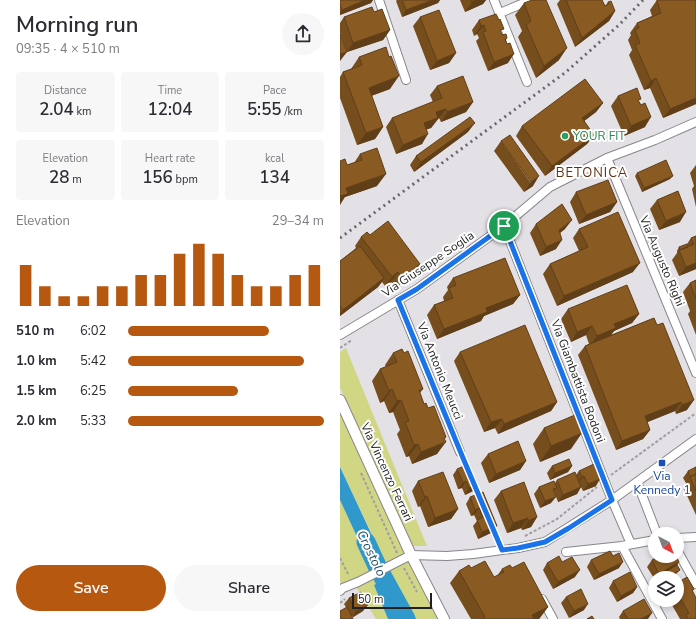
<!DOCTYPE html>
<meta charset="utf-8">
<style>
body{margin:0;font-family:"Nunito Sans",sans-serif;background:#f7f7f7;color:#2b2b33;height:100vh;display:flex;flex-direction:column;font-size:15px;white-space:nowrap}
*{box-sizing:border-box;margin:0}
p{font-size:13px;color:#7c7c81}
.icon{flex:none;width:22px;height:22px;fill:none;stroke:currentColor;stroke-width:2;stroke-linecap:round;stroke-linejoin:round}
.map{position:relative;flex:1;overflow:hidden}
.panel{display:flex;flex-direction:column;background:#fff;width:340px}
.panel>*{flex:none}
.needle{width:26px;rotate:139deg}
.fabs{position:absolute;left:308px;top:527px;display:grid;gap:8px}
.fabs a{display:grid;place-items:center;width:36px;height:36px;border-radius:50%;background:#fff;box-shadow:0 2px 6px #0003;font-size:20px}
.scale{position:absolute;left:12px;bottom:10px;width:80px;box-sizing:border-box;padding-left:4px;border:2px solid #201f21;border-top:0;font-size:11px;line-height:14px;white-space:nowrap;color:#201f21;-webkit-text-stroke:3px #fff;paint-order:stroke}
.pin{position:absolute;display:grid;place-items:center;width:34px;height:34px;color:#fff;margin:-17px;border:2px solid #fff;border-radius:50%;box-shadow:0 1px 4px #0007}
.round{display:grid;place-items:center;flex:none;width:42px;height:42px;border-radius:21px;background:#f7f7f7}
.overview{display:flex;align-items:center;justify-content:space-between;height:68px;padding:0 16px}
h1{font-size:22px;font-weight:600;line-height:30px}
.figures{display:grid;grid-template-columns:repeat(3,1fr);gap:6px;height:68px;padding:4px 16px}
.figures div{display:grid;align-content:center;border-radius:4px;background:#f7f7f7;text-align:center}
.figures b{font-size:17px;font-weight:600}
.figures small{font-size:11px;font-weight:400}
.figures p{font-size:11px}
.chart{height:112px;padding:8px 16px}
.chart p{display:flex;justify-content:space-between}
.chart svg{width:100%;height:72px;margin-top:4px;stroke:#b75810;stroke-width:6}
.primary-button{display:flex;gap:8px;margin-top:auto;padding:8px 16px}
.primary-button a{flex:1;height:46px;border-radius:24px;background:#b75810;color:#fff;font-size:16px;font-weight:600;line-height:46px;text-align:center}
.primary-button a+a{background:#f7f7f7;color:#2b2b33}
ul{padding:0 16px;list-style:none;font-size:13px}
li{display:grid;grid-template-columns:64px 48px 1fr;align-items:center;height:30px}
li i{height:10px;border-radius:5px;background:#b75810}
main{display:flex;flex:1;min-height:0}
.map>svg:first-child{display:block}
.green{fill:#d1d685}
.water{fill:#3098ca}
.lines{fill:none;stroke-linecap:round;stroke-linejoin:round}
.river{stroke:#3098ca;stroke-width:19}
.minor-casing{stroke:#88868b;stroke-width:10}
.tertiary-casing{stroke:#88868b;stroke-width:12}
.path{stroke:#a09ea2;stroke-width:2;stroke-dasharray:3 2;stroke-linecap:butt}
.minor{stroke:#fff;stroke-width:8}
.tertiary{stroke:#fff;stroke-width:10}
.rail{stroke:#6a686c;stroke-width:3;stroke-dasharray:2 4;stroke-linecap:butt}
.wall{fill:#764d1d}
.shaded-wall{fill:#603f18}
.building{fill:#895a22;stroke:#603f18}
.route-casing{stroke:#fff;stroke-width:8}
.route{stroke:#1a73e8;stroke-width:5}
.leisure-dot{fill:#2e9e5b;stroke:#fff;stroke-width:1.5}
.transit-dot{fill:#1a4fb4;stroke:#fff;stroke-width:1.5}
.labels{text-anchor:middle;stroke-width:4;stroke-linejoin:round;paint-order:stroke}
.leisure-label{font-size:12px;fill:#27864d;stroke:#fff;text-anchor:start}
.street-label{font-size:12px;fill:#201f21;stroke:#fff}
.transit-label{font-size:12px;fill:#164399;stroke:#fff}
.neighbourhood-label{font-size:13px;letter-spacing:1px;fill:#5f3012;stroke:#fff}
.water-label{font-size:13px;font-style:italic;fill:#254f64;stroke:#fff}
</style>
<main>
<section class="panel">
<div class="overview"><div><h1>Morning run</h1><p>09:35 · 4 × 510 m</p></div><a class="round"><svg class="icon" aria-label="share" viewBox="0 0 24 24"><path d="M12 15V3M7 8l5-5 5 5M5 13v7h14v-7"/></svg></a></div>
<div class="figures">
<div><p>Distance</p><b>2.04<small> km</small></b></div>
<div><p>Time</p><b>12:04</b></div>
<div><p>Pace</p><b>5:55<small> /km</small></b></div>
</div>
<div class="figures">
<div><p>Elevation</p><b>28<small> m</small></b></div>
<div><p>Heart rate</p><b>156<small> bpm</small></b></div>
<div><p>kcal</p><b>134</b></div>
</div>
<div class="chart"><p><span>Elevation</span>29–34 m</p>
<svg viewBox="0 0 160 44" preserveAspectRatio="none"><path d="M5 44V19M15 44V32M25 44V38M35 44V38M45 44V32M55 44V32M65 44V25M75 44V25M85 44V12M95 44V6M105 44V12M115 44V25M125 44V32M135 44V32M145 44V25M155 44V19"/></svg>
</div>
<ul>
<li><b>510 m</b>6:02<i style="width:72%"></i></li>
<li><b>1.0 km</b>5:42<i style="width:90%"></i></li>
<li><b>1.5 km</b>6:25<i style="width:56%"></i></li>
<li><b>2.0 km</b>5:33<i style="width:100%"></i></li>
</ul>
<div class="primary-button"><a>Save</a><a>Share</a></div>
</section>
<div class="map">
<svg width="356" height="619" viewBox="0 0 356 619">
<rect width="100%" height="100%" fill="#e3e0e6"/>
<path class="green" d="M6,348L12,363L87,546H71L0,388V352Z
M0,400L104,619H76L52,577L34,585L48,619H36L14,584L3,588L0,581V500L31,567L44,560L0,467Z"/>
<path class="water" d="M0,467L44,561L31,567L0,500Z
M52,576L76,619H48L34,585Z"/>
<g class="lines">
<path class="river" d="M26,542L38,568L66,619"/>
<g class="minor-casing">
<path id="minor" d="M39,0L66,80
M154,0L187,82
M160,13L191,0
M267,158L356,373
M164,226L272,500L291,544
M58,300L120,452
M0,335L77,289L164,226L210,187L267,158L315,140L356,122
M297,482L317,534
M337,538L356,537
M282,546L322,619
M337,550L356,584
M226,552L282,546L315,540
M0,591L3,588L18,582L71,555L107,556L133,554L178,548L205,542L272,500L356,439
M202,599L213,619"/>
</g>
<g class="tertiary-casing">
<path id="tertiary" d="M0,400L71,555L104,619"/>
</g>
<path class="path" d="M0,348L12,340
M21,473L57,553
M271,475L356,413
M135,486L138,495
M153,529L158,541
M185,536L217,519L257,487
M0,558L9,576
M64,568L77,592
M0,603L5,599"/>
<use href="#minor" class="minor"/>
<use href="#tertiary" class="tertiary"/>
<path class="rail" d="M0,238L226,72L280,24L303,0"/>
</g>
<path class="wall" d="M0,0H33L31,3L0,15Z
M57,0H100L98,3L62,17L56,1Z
M120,0H146L143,4L125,12Z
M220,0H262L265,6L266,5L268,2L275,11L269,21L235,47L217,4Z
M317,0L356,104L323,118L310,88L304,90L289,55L292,50L288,40L291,35L290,33L297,23L312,16L310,10Z
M184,3L219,60L196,78L178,37L182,31L175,15Z
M34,12L50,30L43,40L7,52L0,33V23L4,17Z
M80,17L116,53L109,63L90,70L73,26Z
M139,20L161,33L162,35L167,38L166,40L167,44L168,63L148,71L136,41L139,38L137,34L134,36L132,30Z
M19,57L50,89L31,96L43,127L35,139L17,145L0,98V77L3,72L11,69Z
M97,86L133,102L126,112L101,122L99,118L98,119L91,128L86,129L82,144L56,154L46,127L52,118L93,102L90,95Z
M278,96L299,102L305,127L284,136L271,106Z
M263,103L256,112L244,121L254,135L247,144L205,176L176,136L182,126Z
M128,132L74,172L70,165L76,156Z
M161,141L193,186L184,192L154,151Z
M20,154L37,186L5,197L7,165L14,163Z
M356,165V207L352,189L354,186L350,173Z
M297,173L330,179L302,192L295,176Z
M236,192L277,202L270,212L239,224L230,202Z
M317,200L340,222L319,230L310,209Z
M196,224L225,229L220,233L216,249L200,256L190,233Z
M239,229L293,272L217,306L203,274L210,264L239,251L233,238Z
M30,235L80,264L73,274L56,288L51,282L45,286L42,282L38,287L0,316V261L16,248L15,246L21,237Z
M356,236V269L339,276L332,260L337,253V251L339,247L347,244L351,238Z
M113,278L180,295L173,304L144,316L141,321L97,339L87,315L94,305L104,301L103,297L108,290L107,287Z
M356,280V335L348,314L350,311L343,292L350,283Z
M228,309L299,314L292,323L274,331L271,335L314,318L347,410L336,414L335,411L307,422L310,430L303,439L276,450L238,355L245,346L249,344L246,335L231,342L221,319Z
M120,352L217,402L211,411L158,434L155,428L144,432L114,361Z
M53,353H64L83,389L80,393L84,404L88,408L104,439L97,454L72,464L69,456L66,457L57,434L60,430L53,412L49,413L44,401L40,403L32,381L40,369L46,367L45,365Z
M204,428L231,449L200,462L193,444Z
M148,454L186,461L180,470L149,483L141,463Z
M212,466H232L228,472L210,480L207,473Z
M356,466V515L343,487L346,483L343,478L348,471L355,468Z
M117,469L138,485L133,491L125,495L122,488L118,489L113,475Z
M239,471L256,486L243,491L240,485L241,487L237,494L218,502L214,491L211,503L200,508L194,494L199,487L215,483L217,480L236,475Z
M78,481L118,509L111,519L88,527L80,506L78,507L72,491Z
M161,491L197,517L191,527L182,530L181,528L167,533L154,500Z
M130,497L157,526L153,532L138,539L133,526L137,521L134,515L131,516L126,504Z
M327,557L337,565V573L330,578H326L324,574L318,578H315V580L307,567L312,560Z
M251,560L279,568L254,580L247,567Z
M222,562L235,577L213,589L203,570L207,563Z
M131,568L154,577L157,576L162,569L172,568L208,607L199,619H131L110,583L119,571Z
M273,581L297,587L293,593L277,602L269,588Z
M337,583L354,589L352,592L356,619H340L332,605L331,606L327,600H337Z
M226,597L244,610L229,618L221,603Z
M9,598L23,611L12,617L4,604Z
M283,611L308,619H280L279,617Z"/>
<path class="shaded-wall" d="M24,0H33L31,3L0,15V13L2,10L23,1Z
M93,0H100L98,3L62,17L66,10Z
M137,0H146L143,4L125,12L132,2Z
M275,11L269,21L235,47L242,38Z
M144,25L137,34L134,36L141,26Z
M50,30L43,40L7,52L13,43Z
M227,48L219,60L196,78L204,66Z
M7,52L0,61V54Z
M116,53L109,63L90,70L97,61Z
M174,54L168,63L148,71L154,62Z
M59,76L50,89L20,100L29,88Z
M316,78L310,88L304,90L311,81Z
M356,98V104L323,118L330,109Z
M133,102L126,112L101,122L107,112Z
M263,103L256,112L235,128L242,118Z
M106,109L99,118L98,119L91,128L77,133L84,123L96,112Z
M311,117L305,127L284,136L291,126Z
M135,123L128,132L74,172L81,162Z
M43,127L35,139L17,145L26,133Z
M88,134L82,144L56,154L63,145Z
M254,135L247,144L205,176L212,166Z
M46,174L37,186L5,197L0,205V196L6,188Z
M199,176L193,186L184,192L191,182Z
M333,176L330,179L302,192L304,188Z
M277,202L270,212L239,224L246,215Z
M346,212L340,222L319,230L326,221Z
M232,220L225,229L212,239L219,230Z
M222,240L216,249L200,256L206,247Z
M300,263L293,272L217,306L224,296Z
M356,263V269L339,276L346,267Z
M80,264L73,274L56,288L62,278Z
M58,272L51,282L45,286L52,277Z
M44,278L38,287L0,316V314L3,310Z
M180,295L173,304L144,316L141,321L97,339L104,329L146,308Z
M299,314L292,323L274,331L269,338L250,346L257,336L274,324Z
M252,326L246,335L231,342L237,332Z
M52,389L44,401L40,403L49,391Z
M61,400L53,412L49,413L57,401Z
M354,400L347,410L336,414L342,405Z
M217,402L211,411L158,434L164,424Z
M341,402L335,411L298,426L305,416Z
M162,419L155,428L144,432L151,422Z
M310,430L303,439L276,450L282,441Z
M242,433L231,449L200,462L211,446Z
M106,437L101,444L106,442L97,454L72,464L81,452Z
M78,444L69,456L66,457L74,445Z
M186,461L180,470L149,483L156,474Z
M232,466L228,472L210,480L215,473Z
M244,476L239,482L237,483L242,477Z
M260,479L256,486L243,491L248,484Z
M126,481L122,488L118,489L123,483Z
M138,485L133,491L125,495L129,488Z
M241,487L237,494L218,502L223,495Z
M87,496L80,506L78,507L85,497Z
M216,497L211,503L200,508L205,501Z
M139,508L134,515L131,516L135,510Z
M118,509L111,519L88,527L95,518Z
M197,517L191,527L182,530L188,521Z
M188,518L181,528L167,533L173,523Z
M157,526L153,532L138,539L142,532Z
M283,562L279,568L254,580L259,574Z
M339,562L335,569L327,571L324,574L318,578H316L319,574Z
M240,570L235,577L213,589L218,582Z
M340,570L337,573L330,578H328L330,576Z
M297,587L293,593L277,602L281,596Z
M335,600H336L332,605L331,606Z
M248,604L244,610L229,618L234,611Z
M28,605L23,611L12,618L16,611Z
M208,607L199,619H189L192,615Z
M312,613L308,619H301Z"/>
<path class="building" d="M0,0H22L23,1L2,10L0,4Z
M62,0H93L66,10Z
M131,0H137L132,2Z
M192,0H206L227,48L204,66L186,25L191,21L184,3Z
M226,0H262L265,6L269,4L268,2L271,1L275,11L242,38Z
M317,0H356V98L330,109L316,78L311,81L295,45L300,43L295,30L299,28L297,23L321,13L317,1Z
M32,7L34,12L42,9L50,30L13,43L4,17Z
M99,10L116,53L97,61L80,17Z
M156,14L159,20L160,19L164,29L160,30L162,35L166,34L167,38L165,39L167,44L170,43L174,54L154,62L143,32L146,31L144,25L141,26L139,20Z
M0,34L7,52L0,54Z
M46,47L49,57L51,56L59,76L29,88L43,127L26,133L3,72L22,65L19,57Z
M123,76L133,102L107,112L106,109L96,112L98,118L84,123L88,134L63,145L52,118L102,98L97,86Z
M245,79L263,103L242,118L254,135L212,166L182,126Z
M297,88L301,99L298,100L301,105L305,103L311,117L291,126L278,96Z
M130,117L135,123L81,162L76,156Z
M170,135L199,176L191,182L161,141Z
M37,148L46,174L6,188L8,194L0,196V161L5,159L7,165L22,160L20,154Z
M326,160L333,176L304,188L297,173Z
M268,180L277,202L246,215L236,192Z
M338,191L346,212L326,221L317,200Z
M222,204L232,220L219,230L222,240L206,247L196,224Z
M278,212L300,263L224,296L210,264L248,247L239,229Z
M48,221L80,264L62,278L58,272L52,277L21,237L27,232L30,235Z
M356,236V263L346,267L339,250L354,244L351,238Z
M347,244L348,247L340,250L339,247Z
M20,246L44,278L3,310L0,306V261Z
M165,258L180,295L146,308L147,312L104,329L94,305L113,298L109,288L116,285L113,278Z
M356,280V299L350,283Z
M287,285L299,314L274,324L276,328L257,336L252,326L237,332L228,309Z
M314,318L317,325L323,323L354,400L342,405L341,402L305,416L310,430L282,441L245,346Z
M185,325L217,402L164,424L162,419L151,422L120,352Z
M62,349L64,353L68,351L83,389L79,390L84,404L86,403L88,408L94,406L106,437L104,438L106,442L81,452L78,444L74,445L65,422L69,421L61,400L57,401L52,389L49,391L40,369L57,362L53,353Z
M235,415L242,433L211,446L204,428Z
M178,441L186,461L156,474L148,454Z
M229,459L232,466L215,473L212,466Z
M129,464L138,485L129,488L126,481L123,483L117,469Z
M254,464L260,479L248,484L244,476L242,477L239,471Z
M356,467V474L350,477L348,471Z
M103,472L118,509L95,518L87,496L85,497L78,481Z
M235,472L241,487L223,495L217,480Z
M356,474V491L350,477Z
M214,481L217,488L213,489L216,497L205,501L199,487Z
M184,482L197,517L188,521V518L173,523L161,491Z
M143,492L157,526L142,532L137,520L143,517L139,508L135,510L130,497Z
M270,551L273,556L279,553L283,562L259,574L251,560Z
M219,556L222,562L232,557L240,570L218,582L207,563Z
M319,556H326L327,557L329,556H336L339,562L319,574L312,560Z
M145,561L154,577L164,572L162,569L170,565L172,568L184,562L208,607L192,615L194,619H142L145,617L119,571L129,565L131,568Z
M337,565L340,570L330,576L327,571Z
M290,572L297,587L281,596L273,581Z
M347,577L354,589L352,590L356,598V619H348L346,615L349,613L339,596L337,597V583Z
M241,589L248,604L234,611L226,597Z
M21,592L28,605L16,611L9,598Z
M304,599L312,613L301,619H288L283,611Z
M7,607L13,619H0V611Z
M252,616L254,619H247Z"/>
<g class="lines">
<g class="route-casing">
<path id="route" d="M164,226L272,500L229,528L205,542L178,548L162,550L123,458L58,300L77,289Z"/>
</g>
<use href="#route" class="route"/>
</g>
<circle class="leisure-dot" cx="225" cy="136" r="4"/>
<rect class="transit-dot" x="318" y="459" width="8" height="8" rx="2"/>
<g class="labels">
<g class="leisure-label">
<text x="233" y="140">YOUR FIT</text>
</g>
<g class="street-label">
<text transform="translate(322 261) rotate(67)" y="4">Via Augusto Righi</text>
<text transform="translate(88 264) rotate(-34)" y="4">Via Giuseppe Soglia</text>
<text transform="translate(100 371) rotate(68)" y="4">Via Antonio Meucci</text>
<text transform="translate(238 381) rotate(69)" y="4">Via Giambattista Bodoni</text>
<text transform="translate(47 472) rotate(65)" y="4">Via Vincenzo Ferrari</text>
</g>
<g class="transit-label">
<text x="322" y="480">Via<tspan x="322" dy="14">Kennedy 1</tspan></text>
</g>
<g class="neighbourhood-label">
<text x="252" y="177">BETONICA</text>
</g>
<g class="water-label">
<text transform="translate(32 553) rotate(64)" y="5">Crostolo</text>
</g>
</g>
</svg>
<div class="fabs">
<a><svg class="needle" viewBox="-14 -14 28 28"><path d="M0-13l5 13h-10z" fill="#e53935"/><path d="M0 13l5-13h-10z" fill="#7c7c81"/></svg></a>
<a><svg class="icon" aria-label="layers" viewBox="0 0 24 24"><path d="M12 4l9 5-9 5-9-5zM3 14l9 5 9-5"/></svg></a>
</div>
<div class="scale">50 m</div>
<div class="pin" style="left:164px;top:226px;background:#1e9e55"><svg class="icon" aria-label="arrive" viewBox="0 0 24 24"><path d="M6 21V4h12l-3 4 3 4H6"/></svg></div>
</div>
</main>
